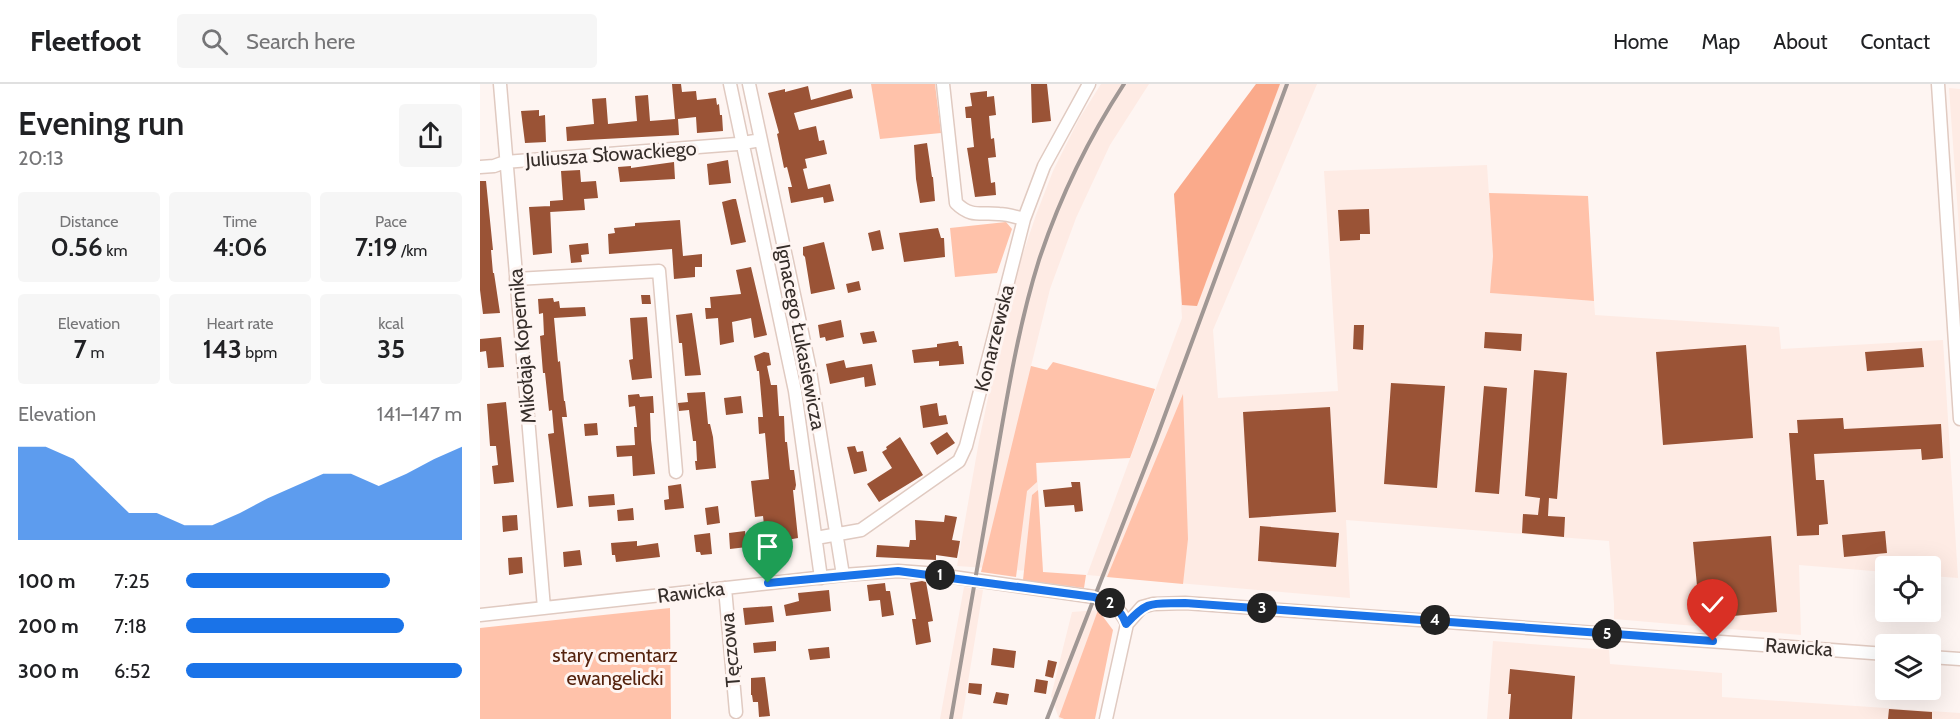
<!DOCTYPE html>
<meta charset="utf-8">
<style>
body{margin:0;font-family:Cabin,sans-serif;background:#f6f6f6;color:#202124;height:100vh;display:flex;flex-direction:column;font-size:22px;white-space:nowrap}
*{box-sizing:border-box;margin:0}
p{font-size:20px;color:#757577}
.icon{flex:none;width:33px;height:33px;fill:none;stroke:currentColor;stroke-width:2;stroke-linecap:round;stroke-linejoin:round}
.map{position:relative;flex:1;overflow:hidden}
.drawer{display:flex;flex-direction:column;background:#fff;width:480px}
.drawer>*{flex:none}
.fabs{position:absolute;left:1395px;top:472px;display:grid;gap:12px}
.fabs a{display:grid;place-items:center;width:66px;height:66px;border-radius:6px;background:#fff;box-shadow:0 6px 24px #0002;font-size:30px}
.pin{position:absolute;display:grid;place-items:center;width:51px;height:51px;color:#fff;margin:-62px -26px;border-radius:50% 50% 50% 0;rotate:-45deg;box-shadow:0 0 6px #0007}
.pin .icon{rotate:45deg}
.km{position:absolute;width:30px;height:30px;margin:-15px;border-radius:50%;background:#222;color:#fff;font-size:16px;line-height:30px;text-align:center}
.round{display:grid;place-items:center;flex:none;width:63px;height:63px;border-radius:6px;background:#f6f6f6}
.head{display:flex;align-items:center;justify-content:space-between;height:102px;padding:0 18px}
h1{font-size:33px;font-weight:600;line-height:45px}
.figures{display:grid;grid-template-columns:repeat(3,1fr);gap:9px;height:102px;padding:6px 18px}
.figures div{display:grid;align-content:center;border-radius:6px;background:#f6f6f6;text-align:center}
.figures b{font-size:26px;font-weight:600}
.figures small{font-size:16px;font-weight:400}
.figures p{font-size:16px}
.chart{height:168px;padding:12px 18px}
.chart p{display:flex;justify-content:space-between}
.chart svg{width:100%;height:108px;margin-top:6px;fill:#1a73e8;opacity:.7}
ul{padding:0 18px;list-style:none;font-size:20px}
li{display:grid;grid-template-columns:96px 72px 1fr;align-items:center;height:45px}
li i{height:15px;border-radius:8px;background:#1a73e8}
header{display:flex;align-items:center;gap:36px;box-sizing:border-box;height:84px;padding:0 30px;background:#fff;border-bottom:2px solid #e0e0e0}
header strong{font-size:28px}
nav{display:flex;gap:33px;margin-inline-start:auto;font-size:21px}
.search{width:420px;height:54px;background:#f6f6f6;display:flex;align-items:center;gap:15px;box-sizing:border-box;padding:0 21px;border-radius:6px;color:#757577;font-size:22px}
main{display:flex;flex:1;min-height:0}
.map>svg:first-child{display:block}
.built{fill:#feebe4}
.green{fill:#ffc2aa}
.forest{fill:#faaa8b}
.building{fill:#9a5336}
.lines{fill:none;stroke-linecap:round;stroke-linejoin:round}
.street-casing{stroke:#e0cac1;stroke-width:15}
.street{stroke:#fff;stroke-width:12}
.rail{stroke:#a09794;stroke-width:4}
.route-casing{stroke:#fff;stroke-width:12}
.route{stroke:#1a73e8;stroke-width:8}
.labels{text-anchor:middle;stroke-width:6;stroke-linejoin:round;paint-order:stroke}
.street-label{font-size:20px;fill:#362e2a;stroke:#fef5f2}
.park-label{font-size:20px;fill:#55230e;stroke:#fef5f2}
</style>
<header>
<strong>Fleetfoot</strong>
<div class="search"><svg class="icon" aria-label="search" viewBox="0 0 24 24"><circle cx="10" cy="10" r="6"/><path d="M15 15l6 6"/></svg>Search here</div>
<nav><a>Home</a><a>Map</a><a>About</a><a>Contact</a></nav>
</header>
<main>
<section class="drawer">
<div class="head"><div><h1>Evening run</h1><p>20:13</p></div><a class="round"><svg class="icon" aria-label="share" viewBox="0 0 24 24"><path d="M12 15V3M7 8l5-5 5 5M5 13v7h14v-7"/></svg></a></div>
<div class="figures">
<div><p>Distance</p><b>0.56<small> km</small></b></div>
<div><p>Time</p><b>4:06</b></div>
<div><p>Pace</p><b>7:19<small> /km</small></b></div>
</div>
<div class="figures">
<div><p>Elevation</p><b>7<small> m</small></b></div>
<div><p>Heart rate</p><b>143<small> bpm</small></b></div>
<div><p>kcal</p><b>35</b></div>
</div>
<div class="chart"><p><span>Elevation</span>141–147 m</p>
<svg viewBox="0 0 160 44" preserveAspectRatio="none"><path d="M0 44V6L10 6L20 11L30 22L40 33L50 33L60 38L70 38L80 33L90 27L100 22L110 17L120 17L130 22L140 17L150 11L160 6V44z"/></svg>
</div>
<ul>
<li><b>100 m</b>7:25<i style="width:74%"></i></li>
<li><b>200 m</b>7:18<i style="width:79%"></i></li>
<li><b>300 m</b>6:52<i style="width:100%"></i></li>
</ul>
</section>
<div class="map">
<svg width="1480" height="635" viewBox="0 0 1480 635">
<rect width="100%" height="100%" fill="#fef5f2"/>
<path class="built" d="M621,0H669L630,61L596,134L570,205L551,282L567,286L555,353L563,488L477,482L499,357L530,208L556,131L573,87L599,35Z
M776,0H837L733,246L738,314L858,307L844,87L1007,81L1013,172L1011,209L1114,217L1115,231L1299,243L1301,265L1463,256L1478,494L1451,492L1450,483H1406L1405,488L1319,481L1321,551L1134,535V520L1129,457L866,436L870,514L607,491L702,234L694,110Z
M1469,4L1480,5V159Z
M484,503L503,506L482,635H460Z
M618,526L580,633L584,635H579L571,612L592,528Z
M1013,557L1129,566L1130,580L1242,589V613L1480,629V635H1007Z"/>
<path class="green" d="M391,0H455L461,49L400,55Z
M1009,109L1108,112L1114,217L1010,209L1013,172Z
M526,138L532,145L517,189L475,193L470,144Z
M573,278L675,305L650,374L556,379L557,398L547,407L536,493L501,488L551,282L567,286Z
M703,310L708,455L703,500L627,493Z
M558,406L563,488L606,491L604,504L543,496L552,411Z
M190,524L191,635H0V544Z
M618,526L633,546L615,635H584L579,633Z"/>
<path class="forest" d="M776,0H800L717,222L702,221L694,110Z"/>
<path class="building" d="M192,0H201L202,8L216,7L217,16L236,14L237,21L239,20L240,31H242L243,47L217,49L216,33L198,35L199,51L87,57L86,43L114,40L112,15L126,14L128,40L157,37L155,12L168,11L170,37L195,35Z
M551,0H567L571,37L552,39Z
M328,2L331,16L371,5L373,14L314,29L319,46L336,42L339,57L344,56L347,70L325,75L327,84L323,85L328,105L350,100L354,117L344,119L343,113L311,119L308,103H312L307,83L304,84L297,50L299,49L288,9L305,5V8Z
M507,7V13L514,12L516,31L509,32L511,55L514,54L516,73L508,74L511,99L515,98L516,111L495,113L487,64L494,63L491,34H486L485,23L492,22L490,9Z
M59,26V32L65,31L66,58L45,59L41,27Z
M447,59L452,93H453L455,117L440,119L436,95L434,61Z
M248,76L251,99L229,101L227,80Z
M194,78L195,95L140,98L138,83L151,82V84Z
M100,86L101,98L116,97L118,114L104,115L105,126L70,128V117L83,116L81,87Z
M0,97H6L13,166H11L13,189H14L20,229L3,230L0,206Z
M253,115H256L266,158L251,161L242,118Z
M70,122L72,169L53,171L49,123Z
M889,125L890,150H880V156L860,157L858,126Z
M200,136L203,172L222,170V183H215V193L194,195L192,165L129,170L128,150L135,149L134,144L155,142V139Z
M458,144L461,154H464L465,173L424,178L419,149Z
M400,146L404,165L392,167L388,149Z
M344,158L355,205L331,210L325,173L323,171V163Z
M108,159L109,170L101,171L102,178L91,179L89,161Z
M271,183L287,251L274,254L271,234L252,238L254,258L240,261L238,234L226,235L225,224H231L230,213L261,210L256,186Z
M379,197L381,206L368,209L366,200Z
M161,211H170L171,220H162Z
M73,214L74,218L79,217L80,224L105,223L106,232L74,234L78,278L80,277L84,317H85L87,333H82L93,422L77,424L68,350L74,349L72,326L69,327L65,289H63L60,252L64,251L63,229L59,230L58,215Z
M212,229L221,291L205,292L202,259H199L196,231Z
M167,233L172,294L152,296L149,276L153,275L150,234Z
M361,236L364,253L346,257L345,253L340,254L338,241Z
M874,241H884L883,266L873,265Z
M394,247L397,258L383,260L380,249Z
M1005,248L1042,250L1041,267L1004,264Z
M21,253L24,283L8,284L6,267L0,268V255Z
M478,257L479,262H482L484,280L459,282V277L434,279L432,266L457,263V260Z
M1266,261L1273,354L1183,361L1176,268Z
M1442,264L1444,283L1387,287L1385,268Z
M284,268L289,269L291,281L287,282L291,301H297L299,332H304L305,358H307L310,386H314L316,401L315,406H313L318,454L307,456L308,460L291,462L290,457L286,458L283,432L275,433L271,397L289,395L285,349L279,350L278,333H283L279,287H277L274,272Z
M364,276L366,284L392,280L396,301L385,303L384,293L350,300L346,280Z
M1054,286L1087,289L1077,415L1069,414L1068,432L1085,433L1084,453L1042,449L1043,430L1058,431L1060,414L1045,412Z
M911,299L965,302L957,404L904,400Z
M1004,302L1027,304L1019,410L995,408Z
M225,308L228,340H230L233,353L236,384L216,386L215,377H217L216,357H213L209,326L199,327L198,319L208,318L207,309Z
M159,310L160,313L173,312L174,329H170L171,356L175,390L153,392L152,372L137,373L136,362L155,361L154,343H157L155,322L149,323L148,311Z
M261,312L263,329L246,331L244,314Z
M26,318L34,398L14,400L12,382L18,381L16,362H10L7,320Z
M457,319L459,332L466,331L468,340L443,344L440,322Z
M850,323L856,428L769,434L763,328Z
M1363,334L1364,345L1461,340L1463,374L1442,376L1441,365L1334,370L1336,396H1344L1348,440L1339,441V451L1317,452L1309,349H1318L1317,336Z
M117,339L118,351L105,352L104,340Z
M467,348L475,359L457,371L450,359Z
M420,353L443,391L399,418L387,400L412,384L402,368L407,365L406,363Z
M375,362L377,368L383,367L387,387L374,390L367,363Z
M591,398H600L603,427L595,428L594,421L565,423L563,406L592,403Z
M201,400L204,424L185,426L184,416L189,415L188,402Z
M134,410L135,421L109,423L108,412Z
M238,422L240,439L227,441L225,424Z
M153,424L154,436L138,437L137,426Z
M37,431L38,446L23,448L22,432Z
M465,431L477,433L472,456L480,457L477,474L456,471V476L396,473L397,461L429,463L430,456H436L435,436L464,438Z
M780,442L859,449L856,483L778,477Z
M265,447L267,463L250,465L249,449Z
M1405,447L1407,469L1364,473L1362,451Z
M230,449L232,470L221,471L220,468H216L214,451Z
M1291,452L1297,528L1220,535L1213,458Z
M157,457V462L178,459L180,473L136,478L135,471H132L131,459Z
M100,466L102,481L84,483L83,468Z
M42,473L43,489L29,491L28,474Z
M442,497L446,498L453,537L448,538L451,558L436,561L432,535H436L430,499Z
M405,499L406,507H410L414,531L402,533L400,516L389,517L387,501Z
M349,506L351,527L306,532L304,521L319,517L318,509Z
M292,522L294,538L265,541L263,524Z
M296,557V567L274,569L273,559Z
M349,563L350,574L330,576L328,565Z
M513,564L536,567L534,584L511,581Z
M568,576L577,578L573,594L565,592Z
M1030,585L1095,592L1092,635H1029L1031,610H1028Z
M285,593L290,632L279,633L278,618H273L272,611H271V594Z
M556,595L568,597L566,610L554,608Z
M489,599L502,600L501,611L488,609Z
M516,608L529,610L527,621L513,619Z
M1409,625L1452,628V635H1408Z"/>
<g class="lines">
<g class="street-casing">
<path id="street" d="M20,0L64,524
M250,0L315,307L341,494
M269,0L329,281L363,491
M463,0L476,119C491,134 501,128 519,130C527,130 536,133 544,135
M1458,0L1480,335
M0,83L14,82L25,78L257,60L281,56
M36,195L179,187L196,388
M336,454L381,446L479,377L486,362L544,135L564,82L609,0
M245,504L256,628
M0,531L363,491L418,487L445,489L614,513C630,519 640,523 647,540
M1450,573L1480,575
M626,635L647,540L662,523L673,520L705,519L1406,570"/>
</g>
<use href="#street" class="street"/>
<path class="rail" d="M471,635C485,554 499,474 513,393C526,320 537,246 559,176C580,113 608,55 644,0
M567,635L675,358L807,0"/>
</g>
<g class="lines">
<g class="route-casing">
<path id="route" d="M288,499L418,487L614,513C630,519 640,523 646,540C669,515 672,520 705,519L1233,557"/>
</g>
<use href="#route" class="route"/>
</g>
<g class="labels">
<g class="street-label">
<text transform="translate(131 70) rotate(-4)" y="7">Juliusza Słowackiego</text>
<text transform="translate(321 253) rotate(79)" y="7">Ignacego Łukasiewicza</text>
<text transform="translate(514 254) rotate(-76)" y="7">Konarzewska</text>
<text transform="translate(42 262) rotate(-95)" y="7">Mikołaja Kopernika</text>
<text transform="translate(211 508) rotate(-7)" y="7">Rawicka</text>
<text transform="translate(1319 563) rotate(4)" y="7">Rawicka</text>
<text transform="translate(250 566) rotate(-95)" y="7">Tęczowa</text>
</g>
<g class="park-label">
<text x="135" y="578">stary cmentarz<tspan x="135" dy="23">ewangelicki</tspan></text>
</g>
</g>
</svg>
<div class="fabs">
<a><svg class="icon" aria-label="locate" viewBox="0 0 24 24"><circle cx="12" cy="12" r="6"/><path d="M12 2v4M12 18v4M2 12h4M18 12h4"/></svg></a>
<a><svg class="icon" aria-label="layers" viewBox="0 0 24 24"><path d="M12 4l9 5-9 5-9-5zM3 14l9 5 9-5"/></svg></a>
</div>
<div class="pin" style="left:288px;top:499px;background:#1e9e55"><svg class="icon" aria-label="arrive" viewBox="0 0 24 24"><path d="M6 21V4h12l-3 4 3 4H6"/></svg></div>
<div class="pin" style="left:1233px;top:557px;background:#d93025"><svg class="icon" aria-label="check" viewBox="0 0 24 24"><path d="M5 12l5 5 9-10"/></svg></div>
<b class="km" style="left:460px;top:491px">1</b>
<b class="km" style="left:630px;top:519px">2</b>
<b class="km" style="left:782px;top:524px">3</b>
<b class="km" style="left:955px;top:536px">4</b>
<b class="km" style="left:1127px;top:550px">5</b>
</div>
</main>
